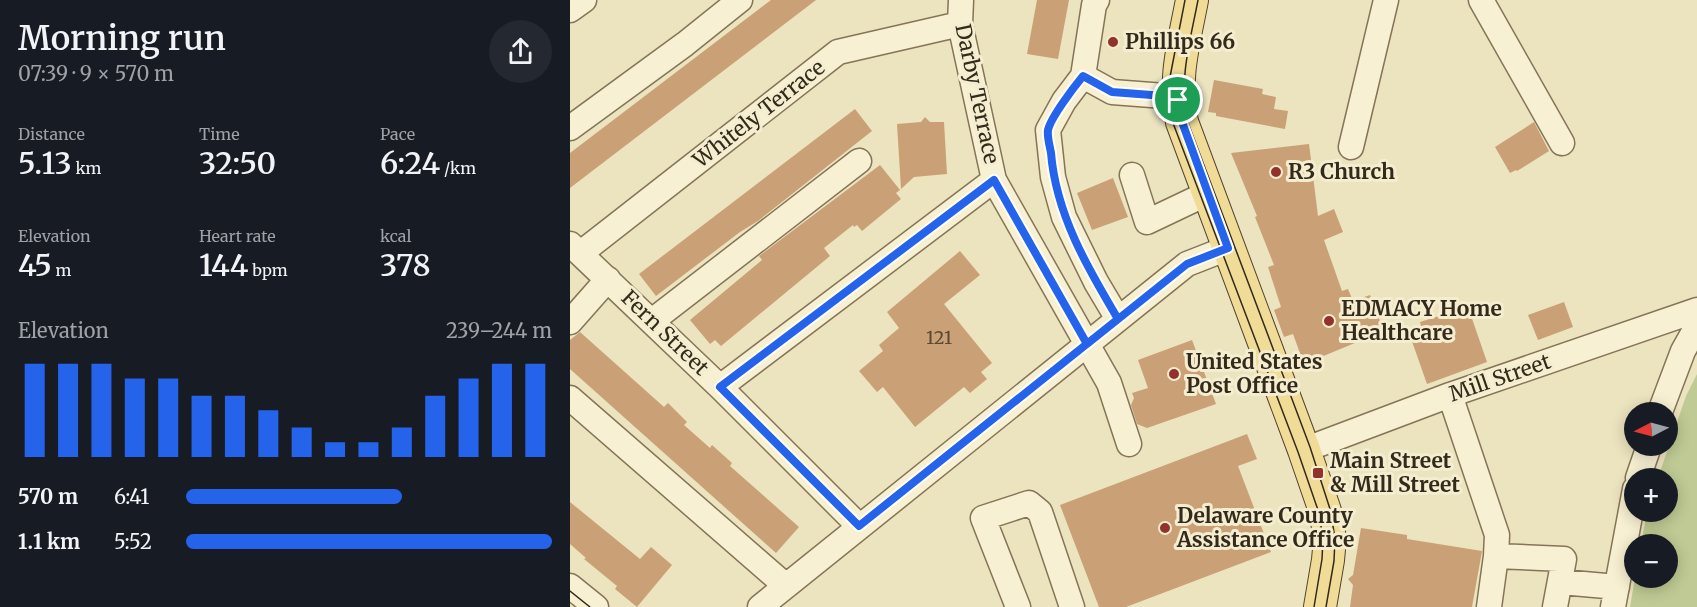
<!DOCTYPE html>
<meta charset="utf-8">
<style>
body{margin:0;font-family:Merriweather,serif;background:#242831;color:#f1f3f6;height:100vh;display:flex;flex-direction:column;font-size:22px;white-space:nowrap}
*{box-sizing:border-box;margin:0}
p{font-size:20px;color:#9ea1a6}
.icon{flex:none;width:33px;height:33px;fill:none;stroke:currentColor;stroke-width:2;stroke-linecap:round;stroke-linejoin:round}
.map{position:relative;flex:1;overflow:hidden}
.details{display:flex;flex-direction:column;background:#171b24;width:570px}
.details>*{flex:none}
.needle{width:39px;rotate:264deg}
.buttons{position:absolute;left:1054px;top:402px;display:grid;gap:12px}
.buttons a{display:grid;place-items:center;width:54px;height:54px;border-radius:50%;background:#171b24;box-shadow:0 3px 15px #0003;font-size:30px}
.pin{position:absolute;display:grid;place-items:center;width:51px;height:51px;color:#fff;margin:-26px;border:3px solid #fff;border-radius:50%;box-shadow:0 2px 6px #0007}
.round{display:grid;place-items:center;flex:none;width:63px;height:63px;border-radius:32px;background:#242831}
.headline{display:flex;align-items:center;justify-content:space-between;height:102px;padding:0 18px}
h1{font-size:33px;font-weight:600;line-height:45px}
.metrics{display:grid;grid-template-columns:repeat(3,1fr);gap:9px;height:102px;padding:6px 18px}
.metrics div{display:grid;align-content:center}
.metrics b{font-size:30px;font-weight:600}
.metrics small{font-size:16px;font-weight:400}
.metrics p{font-size:16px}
.chart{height:168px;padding:12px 18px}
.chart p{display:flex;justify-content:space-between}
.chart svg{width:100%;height:108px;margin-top:6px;stroke:#2563eb;stroke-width:6}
ul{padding:0 18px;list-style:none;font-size:20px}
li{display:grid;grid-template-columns:96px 72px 1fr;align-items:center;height:45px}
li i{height:15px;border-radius:8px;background:#2563eb}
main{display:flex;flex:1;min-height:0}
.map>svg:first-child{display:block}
.green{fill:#bfca94}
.building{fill:#caa176}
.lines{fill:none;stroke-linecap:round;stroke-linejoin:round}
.minor-casing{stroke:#857458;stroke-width:27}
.major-casing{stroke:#52422d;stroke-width:34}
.minor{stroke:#f8f0d2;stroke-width:24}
.major{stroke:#f0dc97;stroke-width:32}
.tram{stroke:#342a1c;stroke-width:1.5}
.route-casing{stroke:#fff;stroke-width:12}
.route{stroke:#2563eb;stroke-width:8}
.poi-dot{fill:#92322a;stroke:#f4edcf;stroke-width:2}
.labels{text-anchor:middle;stroke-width:6;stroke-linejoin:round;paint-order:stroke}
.number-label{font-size:18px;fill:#5a4832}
.poi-label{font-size:21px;font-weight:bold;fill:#342a1c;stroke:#f4edcf;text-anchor:start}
.street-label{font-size:21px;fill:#342a1c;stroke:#f4edcf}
</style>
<main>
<section class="details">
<div class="headline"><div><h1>Morning run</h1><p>07:39 · 9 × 570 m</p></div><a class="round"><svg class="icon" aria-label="share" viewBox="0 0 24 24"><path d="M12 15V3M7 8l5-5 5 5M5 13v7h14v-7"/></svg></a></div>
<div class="metrics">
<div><p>Distance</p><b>5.13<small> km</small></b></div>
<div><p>Time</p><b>32:50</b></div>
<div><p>Pace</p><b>6:24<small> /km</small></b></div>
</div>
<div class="metrics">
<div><p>Elevation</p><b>45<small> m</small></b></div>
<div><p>Heart rate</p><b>144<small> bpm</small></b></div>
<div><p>kcal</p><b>378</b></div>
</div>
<div class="chart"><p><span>Elevation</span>239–244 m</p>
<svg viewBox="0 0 160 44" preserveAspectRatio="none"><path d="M5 44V6M15 44V6M25 44V6M35 44V12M45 44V12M55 44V19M65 44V19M75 44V25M85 44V32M95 44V38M105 44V38M115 44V32M125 44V19M135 44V12M145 44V6M155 44V6"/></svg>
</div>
<ul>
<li><b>570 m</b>6:41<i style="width:59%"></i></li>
<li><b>1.1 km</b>5:52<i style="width:100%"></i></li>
</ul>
</section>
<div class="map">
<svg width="1127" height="607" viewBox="0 0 1127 607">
<rect width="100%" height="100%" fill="#ece3bf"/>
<path class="green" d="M1127,374V607H1060L1065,578H1098V544H1071L1077,512H1098V478H1088L1116,396Z"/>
<path class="building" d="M201,0H246L0,188V153Z
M467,0H499L488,59L457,54Z
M644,80L693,89L692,94L706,97L704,109L718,111L715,129L646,116V113L638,112Z
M285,109L302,131L188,221L170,232L86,296L69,274Z
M355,117L360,122H374L377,174L344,177L331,189L327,124L351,122Z
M964,122L979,151L947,171L946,170L940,173L925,147Z
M739,144L748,216L764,209L773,232L754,240L772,291L778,289L783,301L800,295L814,331L734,364L723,334L714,337L704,310L711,307L698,267L704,265L685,217L687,216L661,153Z
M310,165L330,190L326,193L331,199L292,231L287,225L284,227L283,225L254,248L260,256L151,346L145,340L140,344L120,320L192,260L189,256Z
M543,178L558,217L522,230L507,193Z
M390,251L410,275L374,304L422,363L411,372L417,379L400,393L394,387L345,427L313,387L307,392L289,371L313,351L309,345L329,328L317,312Z
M994,302L1003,327L968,340L958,315Z
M898,307L917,362L857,384L838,330L851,326L850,322Z
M10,332L94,407L98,403L117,422L114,425L140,448L142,445L162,463L160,466L229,527L206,553L0,369V340Z
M622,340L646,404L577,428L567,424L561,405L564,398L562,393L578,388L568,360Z
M677,434L687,459L668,466L701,552L556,607H529L490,505Z
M0,502L70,559L81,547L102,565L67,607L45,589L47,586L14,559L16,558L0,544Z
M791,528L837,535V539L912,551L902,607H780L783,585L778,579L783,575Z"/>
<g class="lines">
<g class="minor-casing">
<path id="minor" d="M391,0L390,24L424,180L539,383L559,444
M527,0L524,5L513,76L494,101L478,130L483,177L494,217L526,282L548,319
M911,0L992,143
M0,10L14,0
M513,76L542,92L608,97
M0,128L115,44L170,0
M781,147L816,0
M562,175L577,222L638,193
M0,244L150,387L289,526
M11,253L268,52L390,24
M82,321L289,161
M0,322L38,279
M150,387L424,180
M880,395L927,535L926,556
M0,398L216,586
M1090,412L1113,351L1127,326
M734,450L880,395L1127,310
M1068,478L1079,446
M991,582L1047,587
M0,586L26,607
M190,607L617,264L658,248
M448,607L413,518L459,503L470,512L502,607
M919,607L926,556L994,559L985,607
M1043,607L1065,489"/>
</g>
<g class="major-casing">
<path id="major" d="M622,0C614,43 603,78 612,122L734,450L755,511L760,538L758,560L750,607"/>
</g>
<use href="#minor" class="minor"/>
<use href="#major" class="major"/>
<path class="tram" d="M615,0L600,77L598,101L603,123L728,452L749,513L753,539L752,559L744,607
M628,0C620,42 609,78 617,120L740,447L760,509L765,538L764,561L756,607
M0,591L20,607"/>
</g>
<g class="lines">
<g class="route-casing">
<path id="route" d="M608,100V97L542,92L513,76C504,87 481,117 478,130C477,137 480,147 481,153C486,214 517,267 548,319C462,388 376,457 289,526L150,387L424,180L517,344L617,264L658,248L612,122L608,100"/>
</g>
<use href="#route" class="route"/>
</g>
<g class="poi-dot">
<circle cx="543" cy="42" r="6"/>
<circle cx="706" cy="172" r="6"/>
<circle cx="759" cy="321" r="6"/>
<circle cx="604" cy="374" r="6"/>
<rect x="742" y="467" width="12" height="12" rx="3"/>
<circle cx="595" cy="528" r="6"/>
</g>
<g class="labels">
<g class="number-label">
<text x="369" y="344">121</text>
</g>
<g class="poi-label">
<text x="555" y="49">Phillips 66</text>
<text x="718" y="179">R3 Church</text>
<text x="771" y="316">EDMACY Home<tspan x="771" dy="24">Healthcare</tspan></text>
<text x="616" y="369">United States<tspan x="616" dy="24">Post Office</tspan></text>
<text x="760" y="468">Main Street<tspan x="760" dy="24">&amp; Mill Street</tspan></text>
<text x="607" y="523">Delaware County<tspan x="607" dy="24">Assistance Office</tspan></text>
</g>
<g class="street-label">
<text transform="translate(407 94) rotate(78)" y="7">Darby Terrace</text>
<text transform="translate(189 114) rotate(-38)" y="7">Whitely Terrace</text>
<text transform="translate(95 333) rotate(44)" y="7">Fern Street</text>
<text transform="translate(930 378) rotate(-19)" y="7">Mill Street</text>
</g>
</g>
</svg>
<div class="buttons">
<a><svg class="needle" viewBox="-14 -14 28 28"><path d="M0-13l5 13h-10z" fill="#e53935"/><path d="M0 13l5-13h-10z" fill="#9ea1a6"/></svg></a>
<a>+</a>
<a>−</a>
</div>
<div class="pin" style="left:608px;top:100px;background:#1e9e55"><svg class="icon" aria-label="arrive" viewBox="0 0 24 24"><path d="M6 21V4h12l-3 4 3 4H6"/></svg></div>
</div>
</main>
